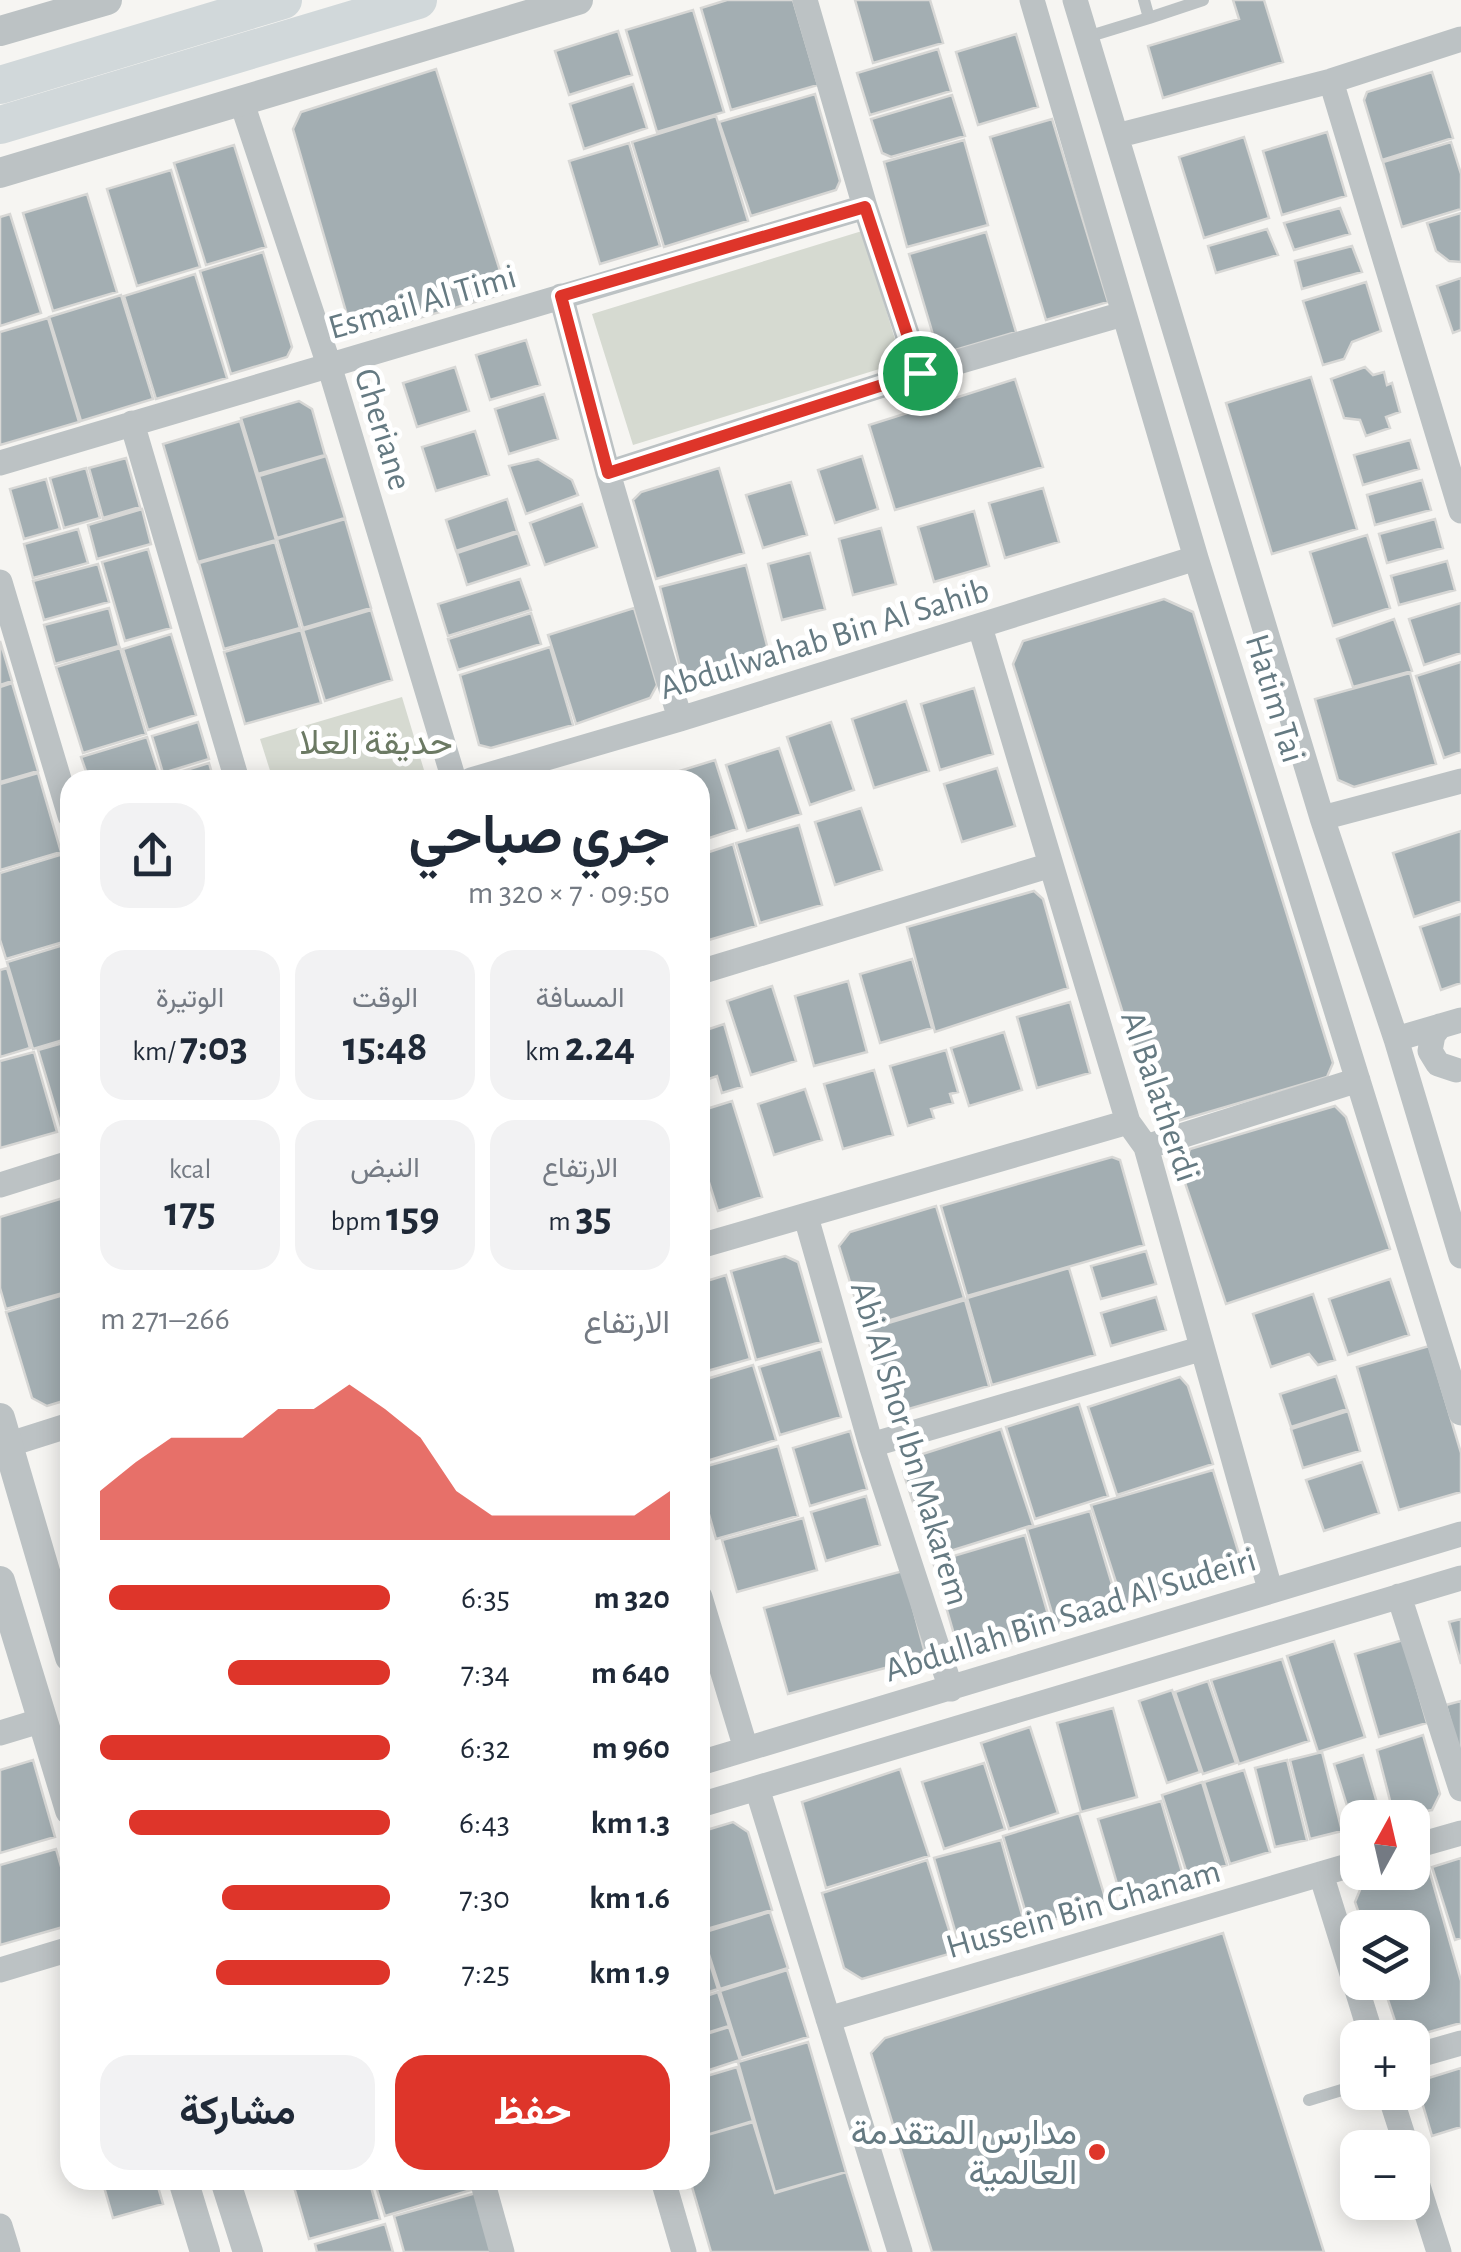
<!DOCTYPE html>
<html lang="ar">
<meta charset="utf-8">
<style>
body{margin:0;font-family:"Alegreya Sans",Vazirmatn,sans-serif;background:#f2f2f3;color:#1f2937;direction:rtl;height:100vh;display:flex;flex-direction:column;font-size:38px;white-space:nowrap}
*{box-sizing:border-box;margin:0}
p{font-size:32px;color:#747a83}
.icon{flex:none;width:55px;height:55px;fill:none;stroke:currentColor;stroke-width:2;stroke-linecap:round;stroke-linejoin:round}
.map{position:relative;flex:1;overflow:hidden;direction:ltr}
.details{position:absolute;left:60px;top:770px;width:650px;height:1420px;display:flex;flex-direction:column;background:#fff;border-radius:30px;box-shadow:0 5px 25px #0003;direction:rtl}
.details>*{flex:none}
.needle{width:65px;rotate:8deg}
.controls{position:absolute;left:1340px;top:1800px;display:grid;gap:20px}
.controls a{display:grid;place-items:center;width:90px;height:90px;border-radius:20px;background:#fff;box-shadow:0 5px 25px #0003;font-size:50px}
.pin{position:absolute;display:grid;place-items:center;width:85px;height:85px;color:#fff;margin:-42px;border:5px solid #fff;border-radius:50%;box-shadow:0 2px 10px #0007}
.round{display:grid;place-items:center;flex:none;width:105px;height:105px;border-radius:30px;background:#f2f2f3}
.overview{display:flex;align-items:center;justify-content:space-between;height:170px;padding:0 40px}
h1{font-size:55px;font-weight:700;line-height:75px}
.stats{display:grid;grid-template-columns:repeat(3,1fr);gap:15px;height:170px;padding:10px 40px}
.stats div{display:grid;align-content:center;border-radius:25px;background:#f2f2f3;text-align:center}
.stats b{font-size:42px;font-weight:700}
.stats small{font-size:28px;font-weight:400}
.stats p{font-size:28px}
.chart{height:280px;padding:20px 40px}
.chart p{display:flex;justify-content:space-between}
.chart svg{width:100%;height:180px;margin-top:10px;fill:#de352a;opacity:.7}
.action{display:flex;gap:20px;margin-top:auto;padding:20px 40px}
.action a{flex:1;height:115px;border-radius:30px;background:#de352a;color:#fff;font-size:40px;font-weight:700;line-height:115px;text-align:center}
.action a+a{background:#f2f2f3;color:#1f2937}
ul{padding:0 40px;list-style:none;font-size:32px}
li{display:grid;grid-template-columns:160px 120px 1fr;align-items:center;height:75px}
li i{height:25px;border-radius:12px;background:#de352a}
.map>svg:first-child{display:block}
.green{fill:#d6dad1}
.building{fill:#a3aeb2;stroke:#d7d7d5;stroke-width:2.5}
.lines{fill:none;stroke-linecap:round;stroke-linejoin:round}
.service{stroke:#bcc2c4;stroke-width:12}
.minor{stroke:#bcc2c4;stroke-width:25}
.tertiary{stroke:#bcc2c4;stroke-width:30}
.primary{stroke:#d1d8da;stroke-width:38}
.route-casing{stroke:#fff;stroke-width:20}
.route{stroke:#de352a;stroke-width:12}
.poi-dot{fill:#de352a;stroke:#fff;stroke-width:4}
.labels{text-anchor:middle;stroke-width:10;stroke-linejoin:round;paint-order:stroke}
.street-label{font-size:35px;fill:#657a82;stroke:#fff}
.park-label{font-size:35px;fill:#6c7a64;stroke:#fff}
.poi-label{font-size:35px;fill:#657a82;stroke:#fff;text-anchor:end}
</style>
<div class="map">
<svg width="1461" height="2252" viewBox="0 0 1461 2252">
<rect width="100%" height="100%" fill="#f6f5f2"/>
<path class="green" d="M862,231L902,362L633,445L592,314Z
M402,697L427,780H273L260,739Z"/>
<path class="building" d="M727,0H793L818,85L731,110L701,8Z
M855,0H930L943,43L873,63Z
M1233,0H1264L1283,62L1163,98L1148,46L1239,19Z
M693,10L724,112L657,132L626,30Z
M618,31L632,75L569,95L555,51Z
M1016,34L1038,107L978,125L956,52Z
M938,49L951,91L870,115L857,73Z
M436,69L507,293L363,334L351,329L293,129L301,112Z
M1432,72L1453,138L1382,160L1364,100L1367,92Z
M633,84L647,128L584,149L570,104Z
M815,94L840,181L836,190L751,216L719,122Z
M952,95L965,136L891,157L882,153L871,119Z
M716,116L748,221L664,247L632,142Z
M1052,119L1108,302L1046,320L990,137Z
M1327,132L1346,196L1282,215L1263,151Z
M1244,137L1269,218L1204,238L1179,157Z
M964,140L988,225L907,247L884,162Z
M1451,142L1461,174V209L1402,227L1383,162Z
M629,143L660,246L600,264L569,161Z
M234,145L266,247L206,265L174,163Z
M171,170L200,267L137,286L107,189Z
M87,194L117,292L53,311L23,213Z
M1340,208L1350,234L1294,250L1284,223Z
M1461,213V262L1449,261L1436,251L1427,223Z
M10,214L41,313L0,326V217Z
M1267,229L1278,255L1216,273L1208,246Z
M986,232L1016,332L945,353L937,348L909,254Z
M1352,246L1362,272L1302,289L1295,261Z
M263,252L292,347L287,357L231,374L200,271Z
M195,274L227,378L156,399L124,296Z
M1461,278V330L1453,333L1437,286Z
M1366,282L1381,331L1352,342L1344,359L1323,365L1303,301Z
M121,295L153,399L81,421L49,317Z
M48,318L79,422L0,445V332Z
M526,340L540,385L490,400L476,355Z
M455,367L469,411L417,427L403,383Z
M1365,367L1373,375L1384,372L1387,385L1392,383L1400,412L1386,417L1390,428L1366,436L1360,420L1344,418L1331,379Z
M1311,377L1357,529L1272,554L1226,403Z
M1015,379L1043,467L895,510L869,425Z
M544,394L558,439L509,454L495,409Z
M299,401L312,409L325,455L258,474L241,418Z
M240,421L276,540L198,562L163,444Z
M475,431L489,475L436,491L422,447Z
M1410,440L1419,469L1363,485L1354,455Z
M326,456L345,518L277,538L259,476Z
M862,456L878,509L835,523L818,470Z
M126,458L140,507L103,518L89,468Z
M538,459L572,480L578,495L526,514L509,466Z
M86,468L100,518L64,528L50,478Z
M719,468L744,553L656,579L633,500L641,492Z
M46,479L60,529L24,539L10,489Z
M1422,480L1431,510L1375,525L1367,495Z
M791,482L807,535L763,548L746,495Z
M1043,488L1059,542L1005,558L989,503Z
M507,499L517,531L456,551L446,520Z
M582,504L597,547L545,565L530,523Z
M142,509L151,544L97,559L88,525Z
M974,511L989,566L934,582L918,527Z
M345,519L371,608L303,628L277,539Z
M1435,519L1443,548L1387,563L1379,534Z
M881,528L896,584L853,595L839,539Z
M78,529L88,563L33,578L24,544Z
M518,533L529,565L467,585L457,553Z
M1367,535L1390,608L1333,626L1310,552Z
M275,542L300,628L224,649L199,563Z
M148,549L171,628L125,641L102,562Z
M810,553L825,609L782,620L768,564Z
M1447,561L1455,590L1399,605L1391,576Z
M98,564L109,602L44,620L33,581Z
M746,565L772,665L698,684L682,674L660,587Z
M520,579L531,610L448,636L438,604Z
M1164,599L1193,612L1333,1063L1327,1077L1171,1123L1155,1115L1013,664L1023,641Z
M1461,603V653L1424,665L1409,619Z
M109,608L119,646L55,664L44,625Z
M634,608L657,685L650,698L576,724L548,635Z
M371,610L392,680L325,701L303,630Z
M531,613L541,644L458,670L448,639Z
M1394,619L1412,671L1353,687L1337,639Z
M301,630L321,703L245,724L224,652Z
M171,634L196,715L148,730L123,649Z
M0,641L12,681L0,685Z
M550,647L573,725L491,748L479,745L460,675Z
M120,648L146,734L83,753L56,667Z
M1461,662V752L1444,758L1416,676Z
M1410,673L1436,764L1354,787L1338,780L1315,699Z
M12,683L38,771L0,782V687Z
M974,688L993,754L940,770L921,704Z
M906,701L929,771L874,788L852,719Z
M198,722L209,759L163,773L152,736Z
M831,722L854,790L810,805L787,737Z
M147,737L159,774L140,780H89L81,757Z
M779,748L801,814L747,831L726,765Z
M715,760L737,829L700,841V780H661L660,777Z
M209,763L214,780H164L163,777Z
M997,768L1015,826L962,842L944,784Z
M38,773L61,852L0,870V784Z
M861,808L882,870L835,885L815,822Z
M799,825L822,905L760,923L736,843Z
M1461,831V901L1414,917L1393,853Z
M733,844L756,926L709,940L700,913V855Z
M63,854L70,876V940L6,959L0,940V873Z
M1034,891L1043,899L1068,988L935,1032L907,927Z
M1461,914V983L1441,990L1420,927Z
M70,943V1038L33,1049L7,962Z
M912,959L932,1028L880,1043L860,974Z
M7,968L30,1048L0,1057V970Z
M848,981L867,1052L814,1066L795,996Z
M772,986L796,1061L751,1075L727,1001Z
M1070,1002L1090,1073L1037,1088L1017,1017Z
M724,1024L742,1087L722,1093L717,1076L700,1082V1032Z
M1004,1032L1022,1090L969,1106L951,1048Z
M70,1041V1131L63,1133L38,1050Z
M946,1050L958,1092L950,1094L953,1103L931,1109L934,1118L908,1126L890,1066Z
M34,1052L57,1132L0,1148V1061Z
M874,1070L893,1135L843,1149L824,1084Z
M805,1089L822,1140L774,1155L758,1104Z
M732,1101L762,1197L718,1211L700,1154V1111Z
M1335,1106L1346,1117L1390,1249L1226,1304L1181,1171L1190,1149Z
M1112,1157L1120,1160L1144,1245L967,1296L941,1206Z
M70,1196V1291L6,1309L0,1288V1217Z
M936,1206L964,1298L864,1328L839,1246L850,1232Z
M1146,1251L1156,1284L1101,1299L1091,1266Z
M785,1256L798,1262L821,1342L756,1360L731,1271Z
M1069,1268L1095,1355L992,1385L967,1298Z
M726,1275L750,1359L700,1373V1283Z
M1390,1279L1409,1335L1348,1355L1329,1299Z
M70,1293V1399L47,1406L32,1398L6,1312Z
M1313,1294L1335,1360L1318,1365L1309,1354L1271,1367L1253,1314Z
M1156,1297L1166,1330L1111,1346L1101,1313Z
M965,1300L989,1386L905,1410L888,1404L865,1330Z
M1429,1346L1461,1453V1492L1399,1510L1357,1367Z
M821,1349L841,1417L780,1435L759,1367Z
M753,1365L776,1440L700,1463V1381Z
M1336,1376L1347,1409L1291,1427L1280,1394Z
M1180,1377L1188,1386L1213,1464L1117,1495L1088,1407Z
M1079,1404L1108,1496L1035,1519L1006,1427Z
M1348,1411L1360,1451L1303,1468L1291,1429Z
M1001,1429L1033,1525L931,1557L903,1472L913,1457Z
M850,1431L867,1489L810,1506L793,1448Z
M778,1446L798,1516L716,1539L700,1483V1468Z
M1362,1462L1379,1513L1324,1531L1306,1480Z
M1213,1470L1243,1567L1239,1572L1124,1607L1091,1505Z
M866,1496L880,1545L826,1561L811,1512Z
M1090,1511L1120,1611L1057,1630L1027,1529Z
M803,1518L817,1570L737,1592L722,1540Z
M1025,1535L1053,1632L967,1656L958,1648L933,1562Z
M903,1571L926,1657L788,1694L764,1608Z
M1461,1619V1664L1449,1622Z
M1403,1640L1427,1723L1379,1737L1355,1654Z
M1334,1641L1365,1737L1318,1752L1287,1656Z
M1282,1659L1309,1741L1239,1764L1211,1680Z
M1208,1681L1236,1763L1203,1774L1175,1692Z
M1172,1690L1200,1772L1167,1783L1139,1701Z
M1461,1701V1760L1446,1705Z
M1113,1708L1137,1797L1081,1812L1057,1723Z
M1030,1727L1058,1813L1009,1829L981,1743Z
M1423,1735L1440,1794L1432,1810L1394,1816L1377,1750Z
M1322,1752L1342,1831L1310,1839L1290,1760Z
M1363,1755L1377,1803L1349,1812L1334,1764Z
M33,1760L55,1837L0,1853V1770Z
M1287,1760L1307,1840L1275,1847L1255,1768Z
M984,1763L1005,1829L944,1849L922,1782Z
M900,1769L929,1856L826,1888L802,1802Z
M1244,1770L1270,1852L1230,1864L1204,1782Z
M1202,1782L1227,1865L1188,1877L1162,1795Z
M1161,1801L1184,1879L1121,1897L1098,1819Z
M1079,1813L1107,1904L1030,1927L1003,1836Z
M733,1822L748,1832L772,1910L700,1931V1832Z
M1001,1840L1026,1929L960,1948L934,1858Z
M56,1849L70,1898V1925L0,1945V1865Z
M1461,1858V1938L1455,1940L1432,1867Z
M927,1860L956,1952L862,1979L844,1968L822,1893Z
M1428,1866L1461,1981V2023L1411,2037L1398,2030L1382,1982H1412V1928H1364L1355,1902L1362,1885Z
M770,1912L788,1968L720,1989L702,1933Z
M700,1932L718,1989L700,1995Z
M1223,1933L1324,2252H932L871,2053L885,2038Z
M787,1970L808,2037L741,2058L720,1991Z
M718,1992L729,2026L700,2035V1998Z
M729,2027L740,2060L700,2073V2036Z
M808,2042L846,2172L775,2192L738,2062Z
M737,2067L753,2121L700,2137V2078Z
M1461,2068V2127L1432,2136L1419,2092L1422,2080Z
M753,2122L775,2193L846,2172L871,2252H711L690,2180H700V2137Z
M102,2180H156L163,2204L113,2218Z
M292,2180H369L380,2219L309,2239Z
M374,2180H468L471,2190L385,2216Z
M476,2193L493,2252H404L394,2216Z
M385,2224L393,2252H317L315,2244Z"/>
<g class="lines">
<path class="service" d="M1144,0L1149,18L1203,0
M1087,37L1149,18
M1309,2100L1358,2085"/>
<path class="minor" d="M805,0L865,207L920,373
M1032,0L1196,558L1461,1413
M1075,0L1322,818L1396,1039L1461,1256
M1331,81L1461,511
M241,100L329,365L454,780
M1116,136L1331,81L1461,39
M561,296L608,473L680,719
M132,423L237,780
M0,463L865,207
M608,473L920,373L1123,314
M0,582L70,816
M980,627L1128,1122L1146,1147L1270,1589
M471,780L680,719L1196,558
M1322,818L1461,781
M700,972L1051,865
M1440,1026L1433,1035L1430,1051L1438,1064L1456,1070
M1396,1039L1461,1020
M1146,1147L1358,1080
M0,1185L70,1163
M806,1217L871,1445L951,1689
M700,1246L1128,1122
M7,1445L70,1425
M871,1445L1200,1349
M1399,1596L1461,1789
M700,1597L746,1749
M0,1733L43,1720
M700,1763L1461,1534
M757,1788L900,2252
M700,1805L1461,1578
M1412,1847L1461,1833
M1321,1874L1372,2038
M0,1970L70,1949
M828,2019L1358,1863
M1412,2057L1461,2043
M1389,2092L1407,2148
M1412,2167L1439,2252
M482,2180L502,2252
M663,2180L684,2252
M0,2226L8,2252"/>
<path class="tertiary" d="M0,31L107,0
M0,173L578,0
M0,1418L70,1657
M0,1581L70,1810
M183,2180L205,2252
M225,2180L248,2252"/>
<path class="primary" d="M0,85L283,0
M0,125L418,0"/>
</g>
<g class="lines">
<g class="route-casing">
<path id="route" d="M865,207L920,373L608,473L561,296Z"/>
</g>
<use href="#route" class="route"/>
</g>
<circle class="poi-dot" cx="1097" cy="2152" r="10"/>
<g class="labels">
<g class="street-label">
<text transform="translate(422 301) rotate(-16)" y="12">Esmail Al Timi</text>
<text transform="translate(384 429) rotate(73)" y="12">Gheriane</text>
<text transform="translate(824 638) rotate(-17)" y="12">Abdulwahab Bin Al Sahib</text>
<text transform="translate(1276 698) rotate(73)" y="12">Hatim Tai</text>
<text transform="translate(1161 1096) rotate(71)" y="12">Al Balatherdi</text>
<text transform="translate(911 1443) rotate(73)" y="12">Abi Al Shor Ibn Makarem</text>
<text transform="translate(1070 1614) rotate(-17)" y="12">Abdullah Bin Saad Al Sudeiri</text>
<text transform="translate(1083 1908) rotate(-16)" y="12">Hussein Bin Ghanam</text>
</g>
<g class="park-label">
<text x="376" y="754">حديقة العلا</text>
</g>
<g class="poi-label">
<text x="1077" y="2144">مدارس المتقدمة<tspan x="1077" dy="40">العالمية</tspan></text>
</g>
</g>
</svg>
<div class="controls">
<a><svg class="needle" viewBox="-14 -14 28 28"><path d="M0-13l5 13h-10z" fill="#e53935"/><path d="M0 13l5-13h-10z" fill="#747a83"/></svg></a>
<a><svg class="icon" aria-label="layers" viewBox="0 0 24 24"><path d="M12 4l9 5-9 5-9-5zM3 14l9 5 9-5"/></svg></a>
<a>+</a>
<a>−</a>
</div>
<div class="pin" style="left:920px;top:373px;background:#1e9e55"><svg class="icon" aria-label="arrive" viewBox="0 0 24 24"><path d="M6 21V4h12l-3 4 3 4H6"/></svg></div>
<section class="details">
<div class="overview"><div><h1>جري صباحي</h1><p>09:50 · 7 × 320 m</p></div><a class="round"><svg class="icon" aria-label="share" viewBox="0 0 24 24"><path d="M12 15V3M7 8l5-5 5 5M5 13v7h14v-7"/></svg></a></div>
<div class="stats">
<div><p>المسافة</p><b>2.24<small> km</small></b></div>
<div><p>الوقت</p><b>15:48</b></div>
<div><p>الوتيرة</p><b>7:03<small> /km</small></b></div>
</div>
<div class="stats">
<div><p>الارتفاع</p><b>35<small> m</small></b></div>
<div><p>النبض</p><b>159<small> bpm</small></b></div>
<div><p>kcal</p><b>175</b></div>
</div>
<div class="chart"><p><span>الارتفاع</span>266–271 m</p>
<svg viewBox="0 0 160 44" preserveAspectRatio="none"><path d="M0 44V32L10 25L20 19L30 19L40 19L50 12L60 12L70 6L80 12L90 19L100 32L110 38L120 38L130 38L140 38L150 38L160 32V44z"/></svg>
</div>
<ul>
<li><b>320 m</b>6:35<i style="width:97%"></i></li>
<li><b>640 m</b>7:34<i style="width:56%"></i></li>
<li><b>960 m</b>6:32<i style="width:100%"></i></li>
<li><b>1.3 km</b>6:43<i style="width:90%"></i></li>
<li><b>1.6 km</b>7:30<i style="width:58%"></i></li>
<li><b>1.9 km</b>7:25<i style="width:60%"></i></li>
</ul>
<div class="action"><a>حفظ</a><a>مشاركة</a></div>
</section>
</div>
